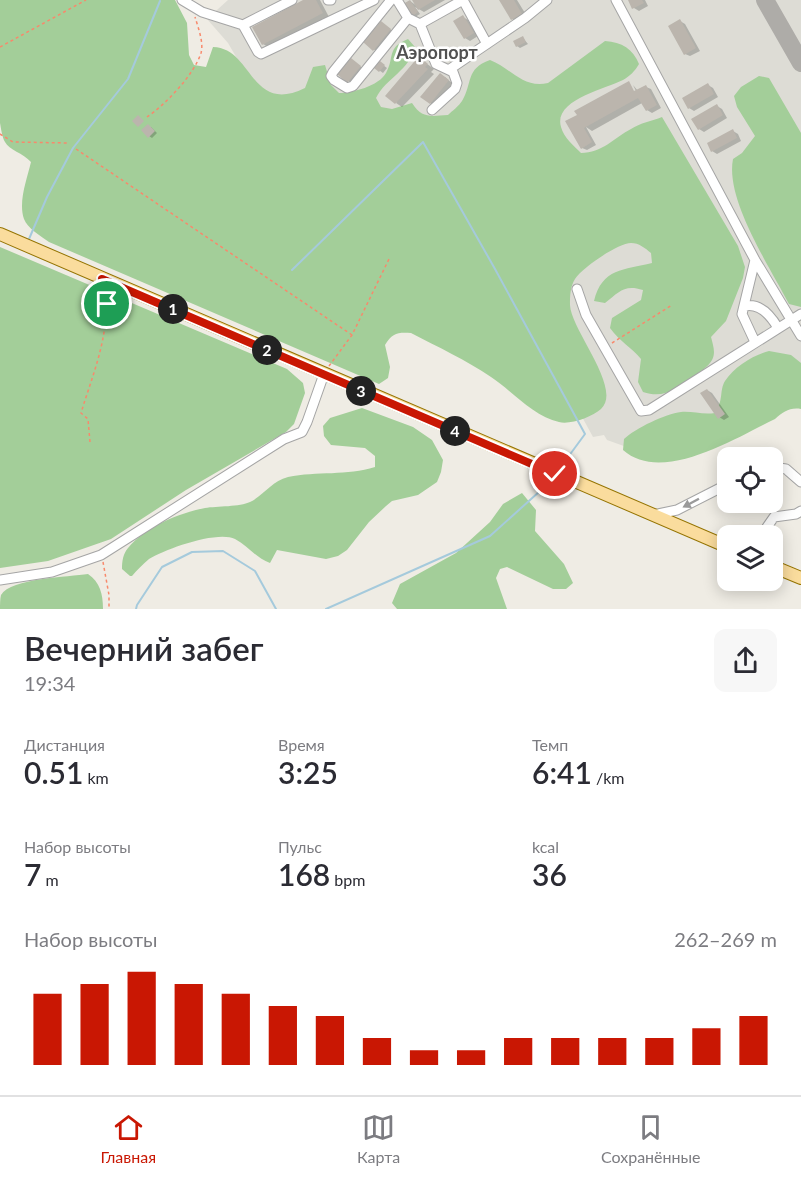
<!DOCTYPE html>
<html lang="ru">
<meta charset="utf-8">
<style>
body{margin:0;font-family:Lato,sans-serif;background:#f7f7f7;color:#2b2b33;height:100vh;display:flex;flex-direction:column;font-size:22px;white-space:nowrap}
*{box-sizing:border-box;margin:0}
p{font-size:20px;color:#7c7c81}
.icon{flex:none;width:33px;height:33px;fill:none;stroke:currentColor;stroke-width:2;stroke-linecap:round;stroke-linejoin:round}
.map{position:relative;height:609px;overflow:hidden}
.side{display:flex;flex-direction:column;background:#fff;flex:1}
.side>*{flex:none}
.buttons{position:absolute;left:717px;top:447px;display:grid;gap:12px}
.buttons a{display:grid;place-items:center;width:66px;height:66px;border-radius:12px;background:#fff;box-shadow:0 3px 15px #0003;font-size:30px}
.pin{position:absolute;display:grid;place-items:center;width:51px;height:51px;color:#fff;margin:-26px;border:3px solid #fff;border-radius:50%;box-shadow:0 2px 6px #0007}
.km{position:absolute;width:30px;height:30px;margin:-15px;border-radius:50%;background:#222;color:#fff;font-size:16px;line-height:30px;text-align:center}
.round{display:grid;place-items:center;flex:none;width:63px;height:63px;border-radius:12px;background:#f7f7f7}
.headline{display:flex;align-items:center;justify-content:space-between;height:102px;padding:0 24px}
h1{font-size:33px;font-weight:600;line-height:45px}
.stats{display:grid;grid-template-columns:repeat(3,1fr);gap:9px;height:102px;padding:6px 24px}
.stats div{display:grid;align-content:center}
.stats b{font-size:30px;font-weight:600}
.stats small{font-size:16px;font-weight:400}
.stats p{font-size:16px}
.chart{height:168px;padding:12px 24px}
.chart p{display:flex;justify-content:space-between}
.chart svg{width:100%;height:108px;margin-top:6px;stroke:#c91703;stroke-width:6}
.tab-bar{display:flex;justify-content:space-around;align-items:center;height:84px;border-top:2px solid #e1e1e2;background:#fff;font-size:16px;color:#7c7c81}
.tab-bar a{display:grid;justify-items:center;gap:3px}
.tab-bar .active{color:#c91703}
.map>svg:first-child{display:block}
.airport{fill:#dddcd5}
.forest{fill:#a3ce99}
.shadow{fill:#0003}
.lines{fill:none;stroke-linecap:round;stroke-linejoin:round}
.stream{stroke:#a5cadc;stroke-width:2}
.taxiway{stroke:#aeaca8;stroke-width:18}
.building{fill:#bbb5ad}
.minor-casing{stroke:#a5a5a5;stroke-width:11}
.major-casing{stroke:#957402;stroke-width:14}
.path{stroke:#f8896c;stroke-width:1.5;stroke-dasharray:3 3;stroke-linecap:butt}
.minor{stroke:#fff;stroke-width:9}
.major{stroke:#fadc9d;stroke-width:12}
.oneway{fill:#9a9a9a}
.route-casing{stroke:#fff;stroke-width:12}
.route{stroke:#c91703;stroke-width:8}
.labels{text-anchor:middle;stroke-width:5;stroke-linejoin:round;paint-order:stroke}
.neighbourhood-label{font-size:18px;font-weight:bold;fill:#515151;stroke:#fff}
</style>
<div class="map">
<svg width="801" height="609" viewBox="0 0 801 609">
<rect width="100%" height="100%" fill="#efece4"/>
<path class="airport" d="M228,0H801V394L635,450L607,440L604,435L593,437L424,127L305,175L228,43L207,19Z"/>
<path class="forest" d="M0,0H175L187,23L189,55L194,65L206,67L213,47C253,48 250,115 305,88L313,67L325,65L331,85L339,93C352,93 379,86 386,73C395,57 386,48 408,39L415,47C410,70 386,78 376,98L381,107L392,109L412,103C422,119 431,116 448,115C452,111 459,106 462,101C473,83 465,69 490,60C511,68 523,89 548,83L605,41C622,42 633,49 639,64C635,71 630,76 623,80C605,89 553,100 561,127C564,138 574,146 581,153C602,153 614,138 631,129C640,123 652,121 662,117L738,246L745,267L743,278L726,321L711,337C713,345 716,353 712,360C708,367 700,372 694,376C677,389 664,399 643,392L638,382L641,359C632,348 619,341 610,328L612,318L641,300L643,290C624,284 619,292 605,303L594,301C602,268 624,270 652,263L651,253C645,248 639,243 631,243C618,243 582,268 575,279C570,287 570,296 570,305C571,330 623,389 601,409C592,417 570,425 559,422C534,417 511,390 491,377C466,360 438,347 411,333C398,332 392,333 385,345L390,367L388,378L379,384L49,242C41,236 27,228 24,219C18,202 27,179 31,162C23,153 9,150 5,142C2,137 1,128 0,123Z
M759,76L769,78L801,133V307L789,304C770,267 725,200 733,159L742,153L755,136L737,107L734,96L741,87Z
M0,247L287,369L303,383L305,393L294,424L286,432L186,490L111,539L48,561L0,568Z
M769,351L791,355L801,363V409C790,407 783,412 775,419C737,437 662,485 623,450L624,439C636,428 665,414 681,412C692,411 703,415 715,413C724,400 719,391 725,381C734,367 753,355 769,351Z
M362,408L413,427L432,440L443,460L441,472L437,482L418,495L392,501L386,506L369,522L347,550L338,556L326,559L277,550L270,563C256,558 248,546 235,539C218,530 165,549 149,559C143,564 137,570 132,576H130L122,569C122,561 123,554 128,548C145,527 179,513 205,508C217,506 240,507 250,502C264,495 272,481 288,477C317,471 347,476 375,467V456L365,448L331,445L324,436L323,426L330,418Z
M522,493L536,510L535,531L564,564L573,583L566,589H553L507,567L500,569L496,578L507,609H397L392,603L400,584L456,553L490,522L503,504Z
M88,574C100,582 103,594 103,609H0C0,605 0,599 1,595C11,578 69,577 88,574Z"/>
<path class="shadow" d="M306,0H320L329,17L270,48L263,44L254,28Z
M414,0H445L424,12L415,7L420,14L415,17L412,16L410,1L417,6Z
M501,0H517L528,18L519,23L512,19Z
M629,0H645L648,6L639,11L634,8Z
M463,17L468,20L478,36L470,41L465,38Z
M680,21L685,24L700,51L690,56L685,54Z
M386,26L395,33L378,52L373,49Z
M523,38L528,44L520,48L517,46Z
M419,58L434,69L431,72L434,74L402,107L396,103Z
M352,60L365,70L353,84L348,81Z
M383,65L387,68L383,73L376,68Z
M445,77L453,84L435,106L430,103Z
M633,85L638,91L646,87L651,89L661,108L652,113L647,110L642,103L592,131L586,127L596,145L587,150L582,148L567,122L637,93Z
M708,85L713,88L718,97L694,111L689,108Z
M717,106L722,109L727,118L704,132L699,129Z
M151,127L157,133L152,138L149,136Z
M733,131L738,134L741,141L717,154L712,151Z
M707,390L712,393L729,417L724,420L719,417Z"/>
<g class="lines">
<path class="stream" d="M29,239L47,197L73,148L128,79L160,1
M292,270L423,142L495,269L585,434L560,468
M136,609L137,605L162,567L192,552L223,551L255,571L276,609
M326,609L490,536L550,482"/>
<path class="taxiway" d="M765,0L801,63"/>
</g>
<path class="building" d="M303,0H316L323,13L262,45L252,27Z
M410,0L418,12L411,17L403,4Z
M412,0H435L418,10Z
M499,0H514L522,14L511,20Z
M628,0H642L644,3L632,9Z
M463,15L474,33L464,39L453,21Z
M680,19L696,48L684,55L668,26Z
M381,21L391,29L373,51L363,42Z
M523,36L526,42L516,47L513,41Z
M419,56L428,64L425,67L428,69L395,104L385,96Z
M351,58L361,66L347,83L337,74Z
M380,61L385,65L379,72L374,68Z
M440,73L449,80L430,104L420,97Z
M629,81L634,91L646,85L657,105L646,111L638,98L584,128L592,142L581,149L565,121L577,115L574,111Z
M708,83L714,94L688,109L682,98Z
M717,104L723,115L698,130L691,119Z
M138,115L144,121L138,127L132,121Z
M148,124L155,131L148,138L141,130Z
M733,129L737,138L711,152L707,143Z
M707,389L725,414L718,419L700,393Z"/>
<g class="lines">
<g class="minor-casing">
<path id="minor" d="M182,0L202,12L243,25L292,0
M328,0H331
M391,0L333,72L331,76L334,80L347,88L353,86L408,18
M397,0L408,18L420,24L436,64L453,72L457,83L455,89L432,110
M463,0L487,44
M616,0L755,260L801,336
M420,24L463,0
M243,25L258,52L261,54L374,0
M450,69L525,18L547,0
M755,260L742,314L755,342
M577,289L586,315L641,411L649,410L801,314
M745,306C760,303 771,316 778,328
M772,467L786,469L801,482
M653,515L677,510L728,484
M766,536L767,527L774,517L796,514L801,511
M0,580L52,572L101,555L284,439L302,432L307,422L324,374"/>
</g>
<g class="major-casing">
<path id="major" d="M0,234L728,547
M772,566L801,578"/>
</g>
<path class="path" d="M0,47L86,0
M147,117C165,105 194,75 201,53C204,43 198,27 195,17
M0,134L13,142L69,143
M76,149L352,335
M612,343L672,305
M329,366L352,335L389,259
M90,442L88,419L81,413C93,373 112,331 104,288
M103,562L109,595V609"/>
<use href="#minor" class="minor"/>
<use href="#major" class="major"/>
</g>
<defs><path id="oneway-solid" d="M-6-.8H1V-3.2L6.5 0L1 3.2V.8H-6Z" transform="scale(1.5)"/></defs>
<use class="oneway" href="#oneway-solid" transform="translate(691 503) rotate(152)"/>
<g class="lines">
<g class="route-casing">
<path id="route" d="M107,304L102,279L555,474"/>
</g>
<use href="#route" class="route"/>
</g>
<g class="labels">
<g class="neighbourhood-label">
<text x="437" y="59">Аэропорт</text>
</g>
</g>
</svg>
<div class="buttons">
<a><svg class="icon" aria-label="locate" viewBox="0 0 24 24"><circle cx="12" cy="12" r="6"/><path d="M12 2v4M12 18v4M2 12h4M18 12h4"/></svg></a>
<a><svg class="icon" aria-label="layers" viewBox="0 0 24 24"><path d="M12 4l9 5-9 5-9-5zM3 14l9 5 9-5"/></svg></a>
</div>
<div class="pin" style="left:107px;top:304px;background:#1e9e55"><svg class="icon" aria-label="arrive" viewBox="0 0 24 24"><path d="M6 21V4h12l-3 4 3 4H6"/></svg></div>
<div class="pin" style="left:555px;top:474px;background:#d93025"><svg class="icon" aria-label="check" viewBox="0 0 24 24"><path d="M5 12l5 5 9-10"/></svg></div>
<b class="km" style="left:173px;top:309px">1</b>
<b class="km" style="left:267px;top:350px">2</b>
<b class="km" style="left:361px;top:391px">3</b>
<b class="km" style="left:455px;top:431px">4</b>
</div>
<section class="side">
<div class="headline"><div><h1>Вечерний забег</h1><p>19:34</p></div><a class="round"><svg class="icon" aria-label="share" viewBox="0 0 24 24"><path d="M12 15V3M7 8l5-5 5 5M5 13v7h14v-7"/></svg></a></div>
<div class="stats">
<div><p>Дистанция</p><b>0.51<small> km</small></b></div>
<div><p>Время</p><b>3:25</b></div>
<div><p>Темп</p><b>6:41<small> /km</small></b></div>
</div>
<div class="stats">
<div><p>Набор высоты</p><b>7<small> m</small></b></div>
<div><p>Пульс</p><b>168<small> bpm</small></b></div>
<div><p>kcal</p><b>36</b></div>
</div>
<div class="chart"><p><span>Набор высоты</span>262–269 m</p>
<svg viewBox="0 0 160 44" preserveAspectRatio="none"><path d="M5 44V15M15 44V11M25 44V6M35 44V11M45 44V15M55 44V20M65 44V24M75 44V33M85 44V38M95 44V38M105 44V33M115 44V33M125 44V33M135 44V33M145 44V29M155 44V24"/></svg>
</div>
</section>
<nav class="tab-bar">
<a class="active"><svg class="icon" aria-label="home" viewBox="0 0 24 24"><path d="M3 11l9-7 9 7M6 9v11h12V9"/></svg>Главная</a>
<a><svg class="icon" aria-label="map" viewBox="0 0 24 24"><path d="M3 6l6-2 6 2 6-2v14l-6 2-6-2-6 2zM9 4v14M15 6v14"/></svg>Карта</a>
<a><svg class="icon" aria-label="saved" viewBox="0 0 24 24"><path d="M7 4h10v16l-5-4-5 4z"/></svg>Сохранённые</a>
</nav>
